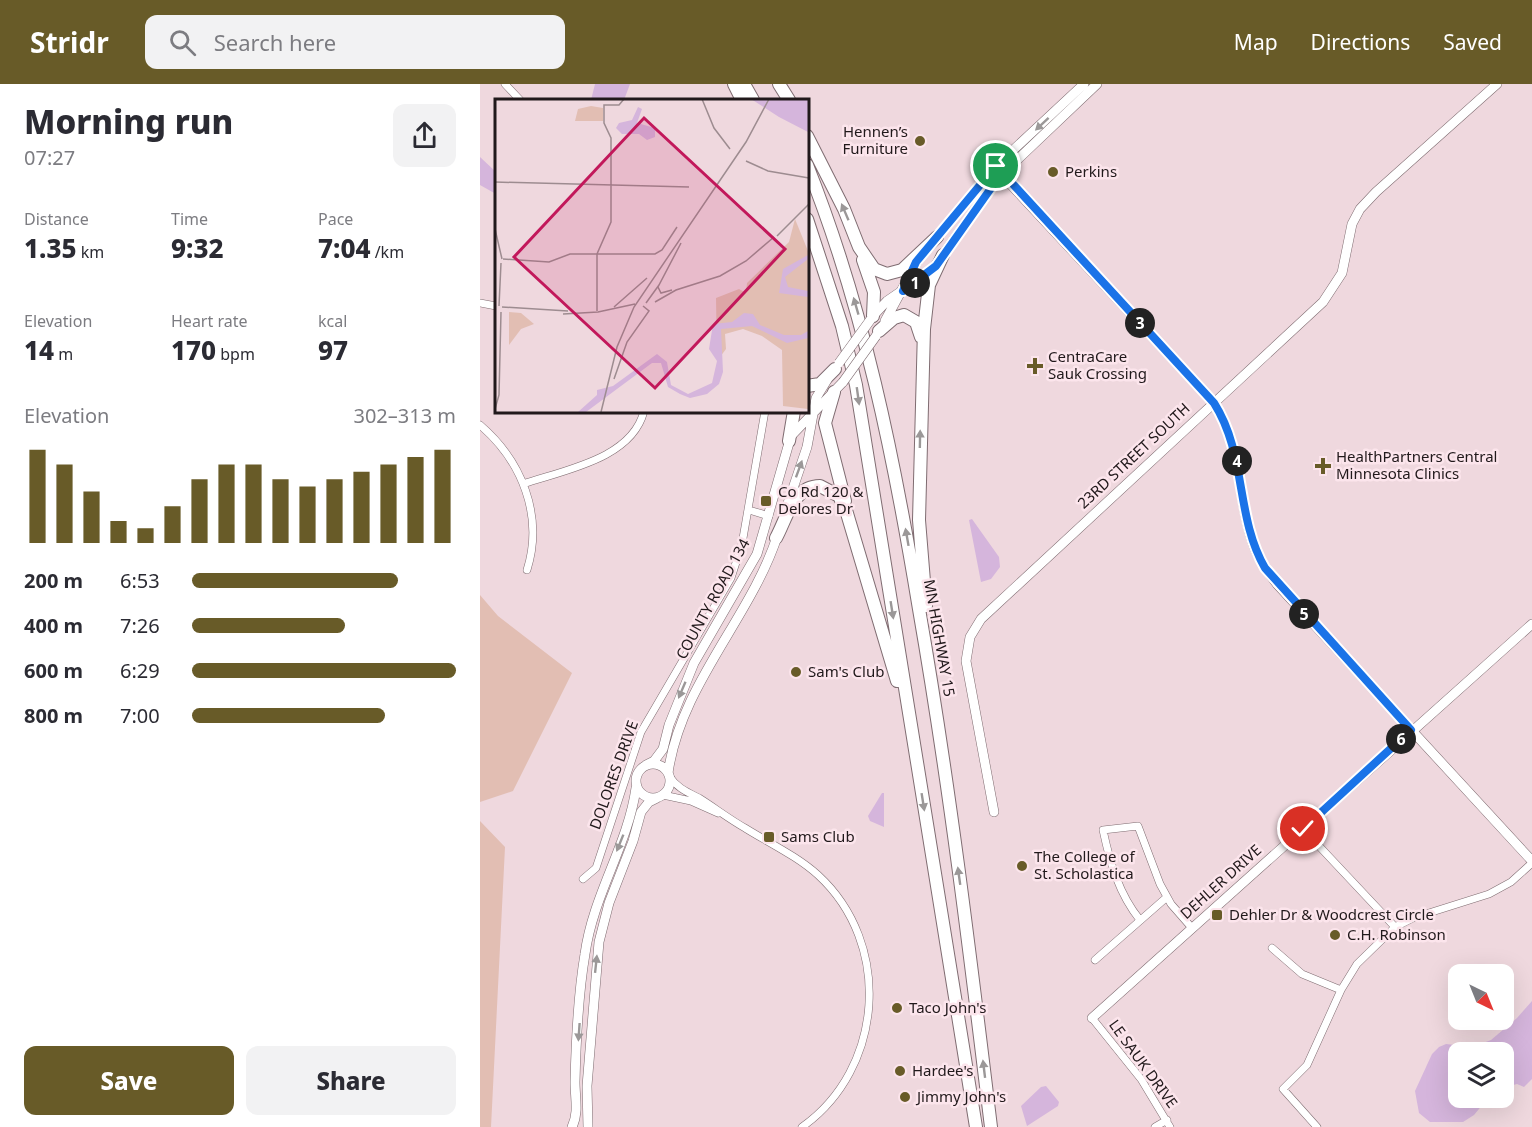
<!DOCTYPE html>
<meta charset="utf-8">
<style>
body{margin:0;font-family:"Noto Sans",sans-serif;background:#f2f2f3;color:#2b2b33;height:100vh;display:flex;flex-direction:column;font-size:22px;white-space:nowrap}
*{box-sizing:border-box;margin:0}
p{font-size:20px;color:#7c7c81}
.icon{flex:none;width:33px;height:33px;fill:none;stroke:currentColor;stroke-width:2;stroke-linecap:round;stroke-linejoin:round}
.map{position:relative;flex:1;overflow:hidden}
.details{display:flex;flex-direction:column;background:#fff;width:480px}
.details>*{flex:none}
.needle{width:39px;rotate:137deg}
.fabs{position:absolute;left:968px;top:880px;display:grid;gap:12px}
.fabs a{display:grid;place-items:center;width:66px;height:66px;border-radius:12px;background:#fff;box-shadow:0 6px 24px #0002;font-size:30px}
.pin{position:absolute;display:grid;place-items:center;width:51px;height:51px;color:#fff;margin:-26px;border:3px solid #fff;border-radius:50%;box-shadow:0 2px 6px #0007}
.km{position:absolute;width:30px;height:30px;margin:-15px;border-radius:50%;background:#222;color:#fff;font-size:16px;line-height:30px;text-align:center}
.round{display:grid;place-items:center;flex:none;width:63px;height:63px;border-radius:12px;background:#f2f2f3}
.overview{display:flex;align-items:center;justify-content:space-between;height:102px;padding:0 24px}
h1{font-size:33px;font-weight:800;line-height:45px}
.metrics{display:grid;grid-template-columns:repeat(3,1fr);gap:9px;height:102px;padding:6px 24px}
.metrics div{display:grid;align-content:center}
.metrics b{font-size:26px;font-weight:800}
.metrics small{font-size:16px;font-weight:400}
.metrics p{font-size:16px}
.chart{height:168px;padding:12px 24px}
.chart p{display:flex;justify-content:space-between}
.chart svg{width:100%;height:108px;margin-top:6px;stroke:#685b28;stroke-width:6}
.cta{display:flex;gap:12px;margin-top:auto;padding:12px 24px}
.cta a{flex:1;height:69px;border-radius:12px;background:#685b28;color:#fff;font-size:24px;font-weight:800;line-height:69px;text-align:center}
.cta a+a{background:#f2f2f3;color:#2b2b33}
ul{padding:0 24px;list-style:none;font-size:20px}
li{display:grid;grid-template-columns:96px 72px 1fr;align-items:center;height:45px}
li i{height:15px;border-radius:8px;background:#685b28}
header{display:flex;align-items:center;gap:36px;box-sizing:border-box;height:84px;padding:0 30px;background:#685b28;color:#fff}
header strong{font-size:28px}
nav{display:flex;gap:33px;margin-inline-start:auto;font-size:21px}
.search{width:420px;height:54px;background:#f2f2f3;display:flex;align-items:center;gap:15px;box-sizing:border-box;padding:0 21px;border-radius:12px;color:#7c7c81;font-size:22px}
main{display:flex;flex:1;min-height:0}
.map>svg:first-child{display:block}
.green{fill:#e2beb3}
.water{fill:#d5b5dc}
.lines{fill:none;stroke-linecap:round;stroke-linejoin:round}
.street-casing{stroke:#7f6c71;stroke-width:8}
.secondary-casing{stroke:#7f6c71;stroke-width:10}
.highway-casing{stroke:#7f6c71;stroke-width:14}
.street{stroke:#fff;stroke-width:7}
.secondary{stroke:#fff;stroke-width:9}
.highway{stroke:#fff;stroke-width:12}
.secondary-bridge-casing{stroke:#7f6c71;stroke-width:10;stroke-linecap:butt}
.secondary-bridge{stroke:#fff;stroke-width:9}
.oneway{fill:#9b9898}
.route-casing{stroke:#fff;stroke-width:12}
.route{stroke:#1a73e8;stroke-width:8}
.poi-dot{fill:#685b28;stroke:#fce5ec;stroke-width:2}
.labels{text-anchor:middle;stroke-width:5;stroke-linejoin:round;paint-order:stroke}
.poi-label{font-size:15px;fill:#21191b;stroke:#fce5ec;text-anchor:start}
.street-label{font-size:15px;fill:#21191b;stroke:#fce5ec}
.inset-road{fill:none;stroke:#9d8c90;stroke-width:1.5}
.view{fill:#c2185b;fill-opacity:0.15;stroke:#c2185b;stroke-width:3}
.inset-edge{fill:none;stroke:#21191b;stroke-width:3}
</style>
<header>
<strong>Stridr</strong>
<div class="search"><svg class="icon" aria-label="search" viewBox="0 0 24 24"><circle cx="10" cy="10" r="6"/><path d="M15 15l6 6"/></svg>Search here</div>
<nav><a>Map</a><a>Directions</a><a>Saved</a></nav>
</header>
<main>
<section class="details">
<div class="overview"><div><h1>Morning run</h1><p>07:27</p></div><a class="round"><svg class="icon" aria-label="share" viewBox="0 0 24 24"><path d="M12 15V3M7 8l5-5 5 5M5 13v7h14v-7"/></svg></a></div>
<div class="metrics">
<div><p>Distance</p><b>1.35<small> km</small></b></div>
<div><p>Time</p><b>9:32</b></div>
<div><p>Pace</p><b>7:04<small> /km</small></b></div>
</div>
<div class="metrics">
<div><p>Elevation</p><b>14<small> m</small></b></div>
<div><p>Heart rate</p><b>170<small> bpm</small></b></div>
<div><p>kcal</p><b>97</b></div>
</div>
<div class="chart"><p><span>Elevation</span>302–313 m</p>
<svg viewBox="0 0 160 44" preserveAspectRatio="none"><path d="M5 44V6M15 44V12M25 44V23M35 44V35M45 44V38M55 44V29M65 44V18M75 44V12M85 44V12M95 44V18M105 44V21M115 44V18M125 44V15M135 44V12M145 44V9M155 44V6"/></svg>
</div>
<ul>
<li><b>200 m</b>6:53<i style="width:78%"></i></li>
<li><b>400 m</b>7:26<i style="width:58%"></i></li>
<li><b>600 m</b>6:29<i style="width:100%"></i></li>
<li><b>800 m</b>7:00<i style="width:73%"></i></li>
</ul>
<div class="cta"><a>Save</a><a>Share</a></div>
</section>
<div class="map">
<svg width="1052" height="1043" viewBox="0 0 1052 1043">
<rect width="100%" height="100%" fill="#efd8de"/>
<path class="green" d="M0,511L18,532L92,589L33,707L0,718Z
M0,737L25,763L11,1043H0Z"/>
<path class="water" d="M115,0H150L144,16H111Z
M0,73L16,88V110L0,101Z
M492,435L519,473L520,483L511,495L501,498L489,436Z
M402,709H404V743L390,737L388,732Z
M1052,917V995L1044,1003L1037,1000L1023,1004V969H978V1014H1008L994,1031L983,1038H950L939,1029L935,1007L952,970L959,963L966,960L992,963L1011,956L1037,934Z
M566,1002L579,1018L578,1022L547,1042L541,1022L561,1003Z"/>
<g class="lines">
<g class="street-casing">
<path id="street" d="M25,0L40,16
M0,219L16,222
M0,341C42,377 64,432 47,486
M43,400C84,386 152,375 164,327
M269,426L289,432
M189,692C197,704 207,708 219,714C235,724 249,735 265,744C289,759 317,772 338,791C413,860 404,985 322,1043
M183,711L211,717L238,729
M823,745L915,843
M103,795L116,784L161,648L251,494L262,460L285,327
M660,836C639,810 630,779 623,746L658,742L680,800L691,820L712,844
M792,864L822,890L861,906
M615,876L687,813
M612,934L661,995L690,1043
M675,1043L687,1036
M837,1043L803,1005L827,981L861,906L877,880L915,843L933,834L1009,810L1031,798L1052,779"/>
</g>
<g class="secondary-casing">
<path id="secondary" d="M521,90L734,319C764,366 756,415 775,465C780,478 789,489 797,500L1052,777
M454,156L516,82L604,0
M392,233L407,217L452,186L517,95L617,0
M405,237L438,176
M307,422L327,363L336,314L347,296
M156 697a17 17 0 1 1 34 0a17 17 0 1 1-34 0Z
M166,681L174,677L183,665L189,641L214,579L277,470L311,352L363,298
M188,689C201,599 271,534 298,450
M514,728L486,577L490,553L501,535L843,218L862,189L872,140L880,125L896,108L1017,0
M612,934L1052,540
M92,1043C99,1029 95,1014 95,998C96,956 98,911 105,870C113,811 148,761 156,704
M108,1043L107,1002L119,858L129,819L153,757L161,728L169,718L177,714"/>
</g>
<g class="highway-casing">
<path id="highway" d="M254,0L262,16
M264,0L273,16
M299,0L309,16
M327,52L364,125L379,163L394,185L407,190L422,186L457,153
M327,81C384,224 414,373 439,525C469,697 490,870 511,1043
M327,135L362,242L376,301L496,1043
M383,176L394,208L393,232
M399,247L414,234L424,231L436,238L441,253
M327,302L340,300L355,285
M354,308L345,339L365,417
M309,357L314,327
M296,454C307,434 313,402 340,402L359,412L366,426L417,597
M446,522L439,436L444,245L449,201L463,171"/>
</g>
<use href="#street" class="street"/>
<use href="#secondary" class="secondary"/>
<use href="#highway" class="highway"/>
<g class="secondary-bridge-casing">
<path id="secondary-bridge" d="M359,279L391,235
M363,298L396,252"/>
</g>
<use href="#secondary-bridge" class="secondary-bridge"/>
</g>
<defs><path id="oneway-solid" d="M-6-.8H1V-3.2L6.5 0L1 3.2V.8H-6Z" transform="scale(1.5)"/></defs>
<g class="oneway">
<use href="#oneway-solid" transform="translate(562 40) rotate(137)"/>
<use href="#oneway-solid" transform="translate(365 128) rotate(-113)"/>
<use href="#oneway-solid" transform="translate(376 222) rotate(-106)"/>
<use href="#oneway-solid" transform="translate(378 312) rotate(82)"/>
<use href="#oneway-solid" transform="translate(440 355) rotate(-89)"/>
<use href="#oneway-solid" transform="translate(319 385) rotate(-70)"/>
<use href="#oneway-solid" transform="translate(427 453) rotate(-100)"/>
<use href="#oneway-solid" transform="translate(412 526) rotate(81)"/>
<use href="#oneway-solid" transform="translate(202 606) rotate(113)"/>
<use href="#oneway-solid" transform="translate(443 718) rotate(81)"/>
<use href="#oneway-solid" transform="translate(140 759) rotate(112)"/>
<use href="#oneway-solid" transform="translate(479 792) rotate(-98)"/>
<use href="#oneway-solid" transform="translate(116 880) rotate(-84)"/>
<use href="#oneway-solid" transform="translate(99 948) rotate(94)"/>
<use href="#oneway-solid" transform="translate(504 985) rotate(-97)"/>
</g>
<g class="lines">
<g class="route-casing">
<path id="route" d="M516,82L436,178L423,207L456,182L521,90L530,97L734,319C767,371 755,432 785,484L931,646L823,745"/>
</g>
<use href="#route" class="route"/>
</g>
<g class="poi-dot">
<circle cx="440" cy="57" r="6"/>
<circle cx="573" cy="88" r="6"/>
<path d="M552 273h6v6h6v6h-6v6h-6v-6h-6v-6h6z"/>
<path d="M840 373h6v6h6v6h-6v6h-6v-6h-6v-6h6z"/>
<rect x="280" y="411" width="12" height="12" rx="3"/>
<circle cx="316" cy="588" r="6"/>
<rect x="283" y="747" width="12" height="12" rx="3"/>
<circle cx="542" cy="782" r="6"/>
<rect x="731" y="825" width="12" height="12" rx="3"/>
<circle cx="855" cy="851" r="6"/>
<circle cx="417" cy="924" r="6"/>
<circle cx="420" cy="987" r="6"/>
<circle cx="425" cy="1013" r="6"/>
</g>
<g class="labels">
<g class="poi-label">
<text x="428" y="53" text-anchor="end">Hennen’s<tspan x="428" dy="17">Furniture</tspan></text>
<text x="585" y="93">Perkins</text>
<text x="568" y="278">CentraCare<tspan x="568" dy="17">Sauk Crossing</tspan></text>
<text x="856" y="378">HealthPartners Central<tspan x="856" dy="17">Minnesota Clinics</tspan></text>
<text x="298" y="413">Co Rd 120 &amp;<tspan x="298" dy="17">Delores Dr</tspan></text>
<text x="328" y="593">Sam's Club</text>
<text x="301" y="758">Sams Club</text>
<text x="554" y="778">The College of<tspan x="554" dy="17">St. Scholastica</tspan></text>
<text x="749" y="836">Dehler Dr &amp; Woodcrest Circle</text>
<text x="867" y="856">C.H. Robinson</text>
<text x="429" y="929">Taco John's</text>
<text x="432" y="992">Hardee's</text>
<text x="437" y="1018">Jimmy John's</text>
</g>
<g class="street-label">
<text transform="translate(654 372) rotate(-43)" y="5">23RD STREET SOUTH</text>
<text transform="translate(233 515) rotate(-61)" y="5">COUNTY ROAD 134</text>
<text transform="translate(459 554) rotate(80)" y="5">MN HIGHWAY 15</text>
<text transform="translate(134 691) rotate(-70)" y="5">DOLORES DRIVE</text>
<text transform="translate(741 798) rotate(-42)" y="5">DEHLER DRIVE</text>
<text transform="translate(663 980) rotate(54)" y="5">LE SAUK DRIVE</text>
</g>
</g>
<g transform="translate(15 15)">
<rect width="314" height="314" fill="#efd8de"/>
<path d="M96,7L108,9V22H80L83,10ZM300,120L313,152V310L288,307L287,251L267,237L248,230L230,235L231,250L222,262L221,199L244,190L251,194L252,184L294,143ZM14,213L26,214L39,225L26,230L14,246Z" fill="#e2beb3"/>
<path d="M256,0H313V33L284,18ZM143,8L147,10L142,24L160,29V38L152,41L144,35H127L121,29L124,24L137,21ZM313,156V160L290,178L293,188L313,192V198L284,194L288,170ZM249,214L258,215L265,226L289,236H306L313,232V239L292,244L257,227L226,230L228,273L224,285L212,295L195,299L185,295L173,288L166,264H157L91,313H83L102,296V291L118,287L162,255L172,263L176,286L193,295L217,284L222,262L214,250L218,225L237,223Z" fill="#d5b5dc"/>
<path class="inset-road" d="M207,0L219,29L235,50M251,62L273,72L314,79M0,83L194,88M0,130L7,160M282,137L314,105M8,160L54,163L75,155H160L167,151L182,128M177,191L166,194L163,188L186,144M160,203L181,191L225,177L251,162L279,138M151,204L164,186M4,207L6,164M7,208L73,212M119,208L152,179M102,212V155L116,123V39L109,24V6H124L129,0M68,215L103,213L140,205M119,280L132,243L154,212L148,207M0,310L4,296L6,213M106,313L122,248L139,208L251,43L274,0"/>
<path class="view" d="M149,19L290,150L160,289L19,158Z"/>
<rect width="314" height="314" class="inset-edge"/>
</g>
</svg>
<div class="fabs">
<a><svg class="needle" viewBox="-14 -14 28 28"><path d="M0-13l5 13h-10z" fill="#e53935"/><path d="M0 13l5-13h-10z" fill="#7c7c81"/></svg></a>
<a><svg class="icon" aria-label="layers" viewBox="0 0 24 24"><path d="M12 4l9 5-9 5-9-5zM3 14l9 5 9-5"/></svg></a>
</div>
<div class="pin" style="left:516px;top:82px;background:#1e9e55"><svg class="icon" aria-label="arrive" viewBox="0 0 24 24"><path d="M6 21V4h12l-3 4 3 4H6"/></svg></div>
<div class="pin" style="left:823px;top:745px;background:#d93025"><svg class="icon" aria-label="check" viewBox="0 0 24 24"><path d="M5 12l5 5 9-10"/></svg></div>
<b class="km" style="left:435px;top:199px">1</b>
<b class="km" style="left:660px;top:239px">3</b>
<b class="km" style="left:757px;top:377px">4</b>
<b class="km" style="left:824px;top:530px">5</b>
<b class="km" style="left:921px;top:655px">6</b>
</div>
</main>
